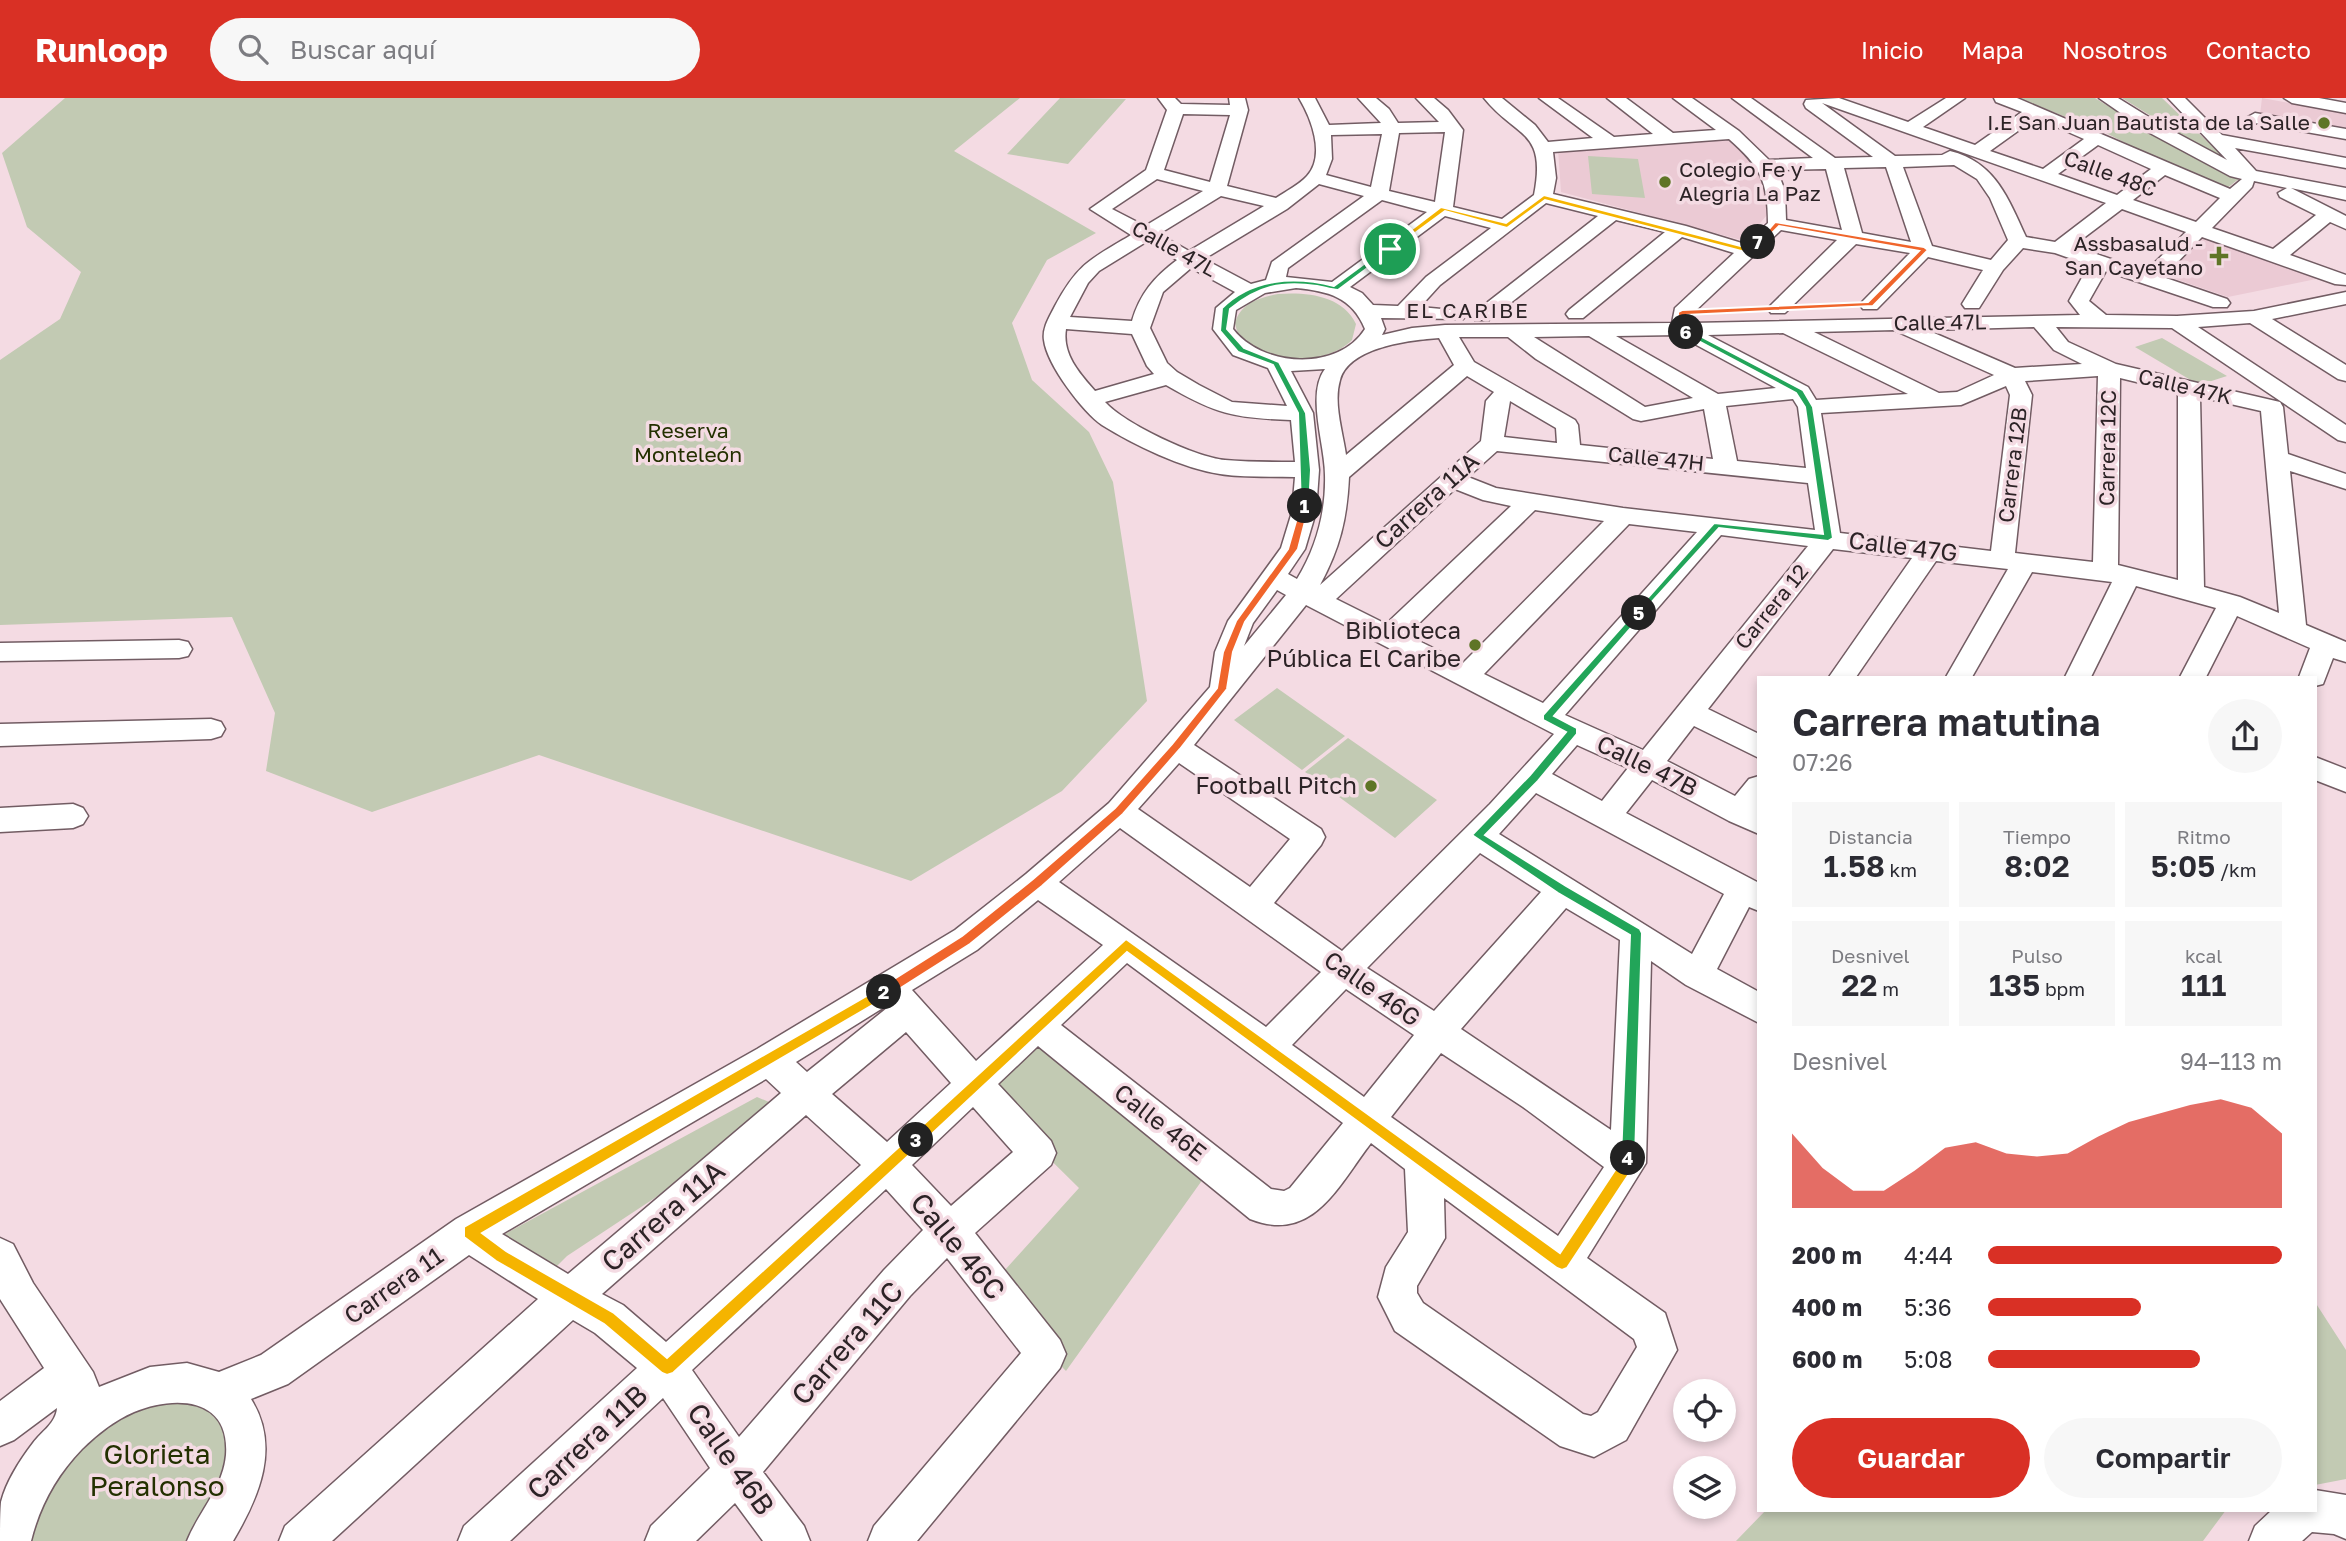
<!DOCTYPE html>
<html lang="es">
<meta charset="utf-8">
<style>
body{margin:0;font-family:"Golos Text",sans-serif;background:#f7f7f7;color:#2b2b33;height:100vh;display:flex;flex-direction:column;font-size:26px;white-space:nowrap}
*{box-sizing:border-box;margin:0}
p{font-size:23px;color:#7c7c81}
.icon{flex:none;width:38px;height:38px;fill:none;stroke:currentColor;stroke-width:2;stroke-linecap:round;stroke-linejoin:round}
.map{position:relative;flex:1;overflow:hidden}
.sheet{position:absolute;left:1757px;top:578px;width:560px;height:836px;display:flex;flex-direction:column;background:#fff;border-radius:0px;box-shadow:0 4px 10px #0003}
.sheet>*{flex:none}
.tools{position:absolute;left:1673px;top:1281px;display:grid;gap:14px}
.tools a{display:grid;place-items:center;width:63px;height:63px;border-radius:50%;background:#fff;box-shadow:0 4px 10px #0003;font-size:35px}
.pin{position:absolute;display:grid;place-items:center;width:60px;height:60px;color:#fff;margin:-30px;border:4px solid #fff;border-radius:50%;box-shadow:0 2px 7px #0007}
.km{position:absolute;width:35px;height:35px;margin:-18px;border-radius:50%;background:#222;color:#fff;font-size:19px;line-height:35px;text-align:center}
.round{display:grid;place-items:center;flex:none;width:74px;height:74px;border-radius:37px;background:#f7f7f7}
.head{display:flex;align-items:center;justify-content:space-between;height:119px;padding:0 35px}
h1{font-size:38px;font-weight:600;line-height:52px}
.metrics{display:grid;grid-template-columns:repeat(3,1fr);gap:10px;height:119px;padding:7px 35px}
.metrics div{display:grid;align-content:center;border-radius:0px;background:#f7f7f7;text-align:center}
.metrics b{font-size:30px;font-weight:600}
.metrics small{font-size:19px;font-weight:400}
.metrics p{font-size:19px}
.chart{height:196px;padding:14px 35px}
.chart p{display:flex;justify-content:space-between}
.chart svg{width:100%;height:126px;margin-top:7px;fill:#d93025;opacity:.7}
.cta{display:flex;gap:14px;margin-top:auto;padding:14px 35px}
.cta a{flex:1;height:80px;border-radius:42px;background:#d93025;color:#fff;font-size:28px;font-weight:600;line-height:80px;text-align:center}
.cta a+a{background:#f7f7f7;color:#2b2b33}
ul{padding:0 35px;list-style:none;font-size:23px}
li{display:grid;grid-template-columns:112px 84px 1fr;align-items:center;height:52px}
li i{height:18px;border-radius:9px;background:#d93025}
header{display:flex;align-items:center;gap:42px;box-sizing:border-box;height:98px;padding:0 35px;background:#d93025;color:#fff}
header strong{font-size:33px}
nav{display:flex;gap:38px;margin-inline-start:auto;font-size:24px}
.search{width:490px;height:63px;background:#f7f7f7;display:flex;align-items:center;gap:18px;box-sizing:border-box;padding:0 24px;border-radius:38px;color:#7c7c81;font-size:26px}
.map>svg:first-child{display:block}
.built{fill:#ebcad4}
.green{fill:#c2cab3}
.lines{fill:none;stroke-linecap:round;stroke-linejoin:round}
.minor-casing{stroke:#725c63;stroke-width:3}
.minor{fill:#fff;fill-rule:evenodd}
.split-1{fill:#22a559;stroke:#fff;stroke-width:2}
.split-2{fill:#f0652b;stroke:#fff;stroke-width:2}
.split-3{fill:#f5b400;stroke:#fff;stroke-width:2}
.split-4{fill:#f5b400;stroke:#fff;stroke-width:2}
.split-5{fill:#22a559;stroke:#fff;stroke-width:2}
.split-6{fill:#22a559;stroke:#fff;stroke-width:2}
.split-7{fill:#f0652b;stroke:#fff;stroke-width:2}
.split-8{fill:#f5b400;stroke:#fff;stroke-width:2}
.poi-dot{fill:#5f7526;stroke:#f4dbe3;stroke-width:2.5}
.labels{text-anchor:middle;stroke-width:7;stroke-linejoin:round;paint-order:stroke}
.far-poi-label{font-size:21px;fill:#2c2326;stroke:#f4dbe3;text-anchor:end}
.far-street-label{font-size:21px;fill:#2c2326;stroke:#f4dbe3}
.far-neighbourhood-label{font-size:21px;letter-spacing:2px;fill:#2c2326;stroke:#f4dbe3}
.far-park-label{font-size:21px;fill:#233000;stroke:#f4dbe3}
.street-label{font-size:24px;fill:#2c2326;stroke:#f4dbe3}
.poi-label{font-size:24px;fill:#2c2326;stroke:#f4dbe3;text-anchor:end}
.near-street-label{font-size:28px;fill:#2c2326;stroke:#f4dbe3}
.near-park-label{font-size:28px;fill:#233000;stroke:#f4dbe3}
</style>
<header>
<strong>Runloop</strong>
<div class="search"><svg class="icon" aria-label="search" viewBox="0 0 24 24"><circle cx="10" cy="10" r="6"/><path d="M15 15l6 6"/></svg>Buscar aquí</div>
<nav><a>Inicio</a><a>Mapa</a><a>Nosotros</a><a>Contacto</a></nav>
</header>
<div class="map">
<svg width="2346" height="1443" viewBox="0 0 2346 1443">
<rect width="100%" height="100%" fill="#f4dbe3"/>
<path class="built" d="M2262,0L2346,15V34L2260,17Z
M1729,37L1766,74L1771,94L1767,117L1745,143L1561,94L1558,51Z
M2202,140L2321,180L2228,199L2161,176Z"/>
<path class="green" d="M65,0H1020L954,53L1096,135L1047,162L1012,225L1032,282L1089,334L1113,384L1147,603L1062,693L911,783L539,657L372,714L266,673L275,615L232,519L0,527V262L60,221L81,174L27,129L2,55Z
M1060,0L1126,1L1068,66L1007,56Z
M2018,0H2095L2155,37L2240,80L2226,91L2168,67L2106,35Z
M2122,0H2162L2235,70Z
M1588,58L1638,61L1645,100L1592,96Z
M1278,196C1306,194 1342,197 1356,226L1352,242C1326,270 1242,270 1235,225C1241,205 1259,200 1278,196Z
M2162,240L2227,278L2199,287L2135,249Z
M1277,590L1345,638L1302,672L1234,622Z
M1348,640L1437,702L1395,740L1305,674Z
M1045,940L1208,1074L1066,1273L986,1193L1079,1090L997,1009L992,981Z
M757,999L788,1012L567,1158L544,1181L505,1136Z
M2315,1204L2346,1252V1381L2315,1387Z
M194,1299L226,1324L232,1371L196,1443H19L27,1411L115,1313Z
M1766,1412H2226L2203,1443H1736Z"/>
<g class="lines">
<g class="minor-casing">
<path id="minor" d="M1158,0H1175L1181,6L1230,7L1229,0H1245L1248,12L1227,88L1276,100C1286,93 1299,87 1307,78C1326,57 1311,20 1299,0H1315L1329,27L1381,25L1358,0H1376L1389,11L1398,25L1439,24L1416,0H1434L1448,12L1463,32L1453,109L1502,121L1534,97C1547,31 1516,40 1484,0H1502L1535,27L1548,44L1593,40L1539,0H1558L1614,39L1653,36L1607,0H1626L1673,35L1716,32L1673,0H1692L1739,33L1769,62L1813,60L1732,0H1751L1835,60L1873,59L1806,10L1804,6L1806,2L1839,0L1908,24L1946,0H1965L1923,29L1975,47L2022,14L1996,4L1994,0H2017L2230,91L2242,81L2230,78L2148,34L2099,0H2118L2160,26L2227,62L2168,0H2185L2222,37L2346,60V70L2235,50L2256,73L2346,90V102L2291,90L2346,118V131L2330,124L2290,157L2346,177V187L2335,186L2202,139L2163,179L2227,201L2230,205L2227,209H2213L2106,173L2089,203L2106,217L2177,218L2254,213L2346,194V206L2272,221L2346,267V283L2338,281L2250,225L2198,229L2346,327V344L2338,342L2172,230L2056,229L2068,244L2116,266L2280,304L2283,309L2288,356L2346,376V391L2290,373L2306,527L2346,544V564L2333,560L2323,586L2315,588V579H2299L2310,550L2237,518L2206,579H2180L2216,510L2136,488L2091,579H2065L2112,484L2032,474L1972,579H1946L2008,471L1936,463L1856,579H1829L1912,460L1833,451L1708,611L1759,636V660L1694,628L1667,663L1735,698L1749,681L1759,678V736L1729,723L1652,682L1626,715L1759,785V813L1749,809L1717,871L1759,894V925L1686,887L1651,863L1646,1065L1587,1160L1665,1215L1677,1252L1626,1342L1594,1359L1560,1348L1395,1233L1378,1199L1386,1169L1408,1134L1405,1071L1371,1045C1338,1088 1313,1146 1250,1121L1038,948L998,986L1051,1043L1056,1055L1051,1067L975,1135L1060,1242L1066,1256L1060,1270L917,1443H868L874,1428L1021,1255L947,1160L910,1198L763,1374L804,1428L810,1443H763L735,1405L696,1443H645L651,1428L710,1370L663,1300L510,1443H458L464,1428L637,1270L595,1235L573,1222L332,1443H279L285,1428L538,1201L469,1157L288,1286L251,1301C281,1349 259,1399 233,1443H187C199,1413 223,1390 226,1357C230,1299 175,1297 134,1314C115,1322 96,1337 82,1351C56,1378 40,1407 31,1443H0C0,1431 0,1416 1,1404C6,1384 20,1362 33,1345C42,1333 56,1325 57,1310L14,1342L0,1348V1303L44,1270L0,1201V1140L13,1146L33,1185L93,1274L99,1289L150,1269L187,1265L219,1274L261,1257L456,1121L757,951L955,832L1026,776L1109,705L1210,589L1215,554L1228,523L1281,450L1292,414L1295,379C1270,378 1244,380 1220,376C1182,370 1134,347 1102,327C1083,314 1047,267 1044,242C1042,230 1050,218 1055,208C1078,165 1091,161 1131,137L1090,111L1146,72L1167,12ZM1822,5L2106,105L2055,144L2026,139C2008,100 1995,64 1950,53L1942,57L1895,58ZM1183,16L1230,17L1210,84L1164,72ZM2036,20L2084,41L2043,71L1990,53ZM1445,34L1435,104L1389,93L1399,35ZM1382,36L1371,89L1326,77L1332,61L1331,37ZM1729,41C1760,68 1768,83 1768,125L1745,146L1686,128L1553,96L1556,80L1553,54ZM2098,47L2151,71L2117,97L2058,76ZM1954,67L1977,81L1990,100L2008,142L1991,162L1932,148L1903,69ZM1886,69L1911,144L1862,135L1844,70ZM1826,71L1842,132L1786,122L1785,93L1777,72ZM2165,77L2220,100L2196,124L2133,102ZM1157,81L1203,93L1145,128L1112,111ZM2254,83L2287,90L2278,95L2280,99L2316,117L2273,151L2212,130L2252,89ZM1319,86L1364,98L1272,164L1266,182L1251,186L1204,161L1287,111ZM1221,98L1264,108L1189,153L1159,136ZM1382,102L1427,114L1332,184L1286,179L1288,170ZM1546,105L1598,118L1475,214L1472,218L1475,222H1489L1616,122L1665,134L1569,212L1566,216L1569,220H1583L1682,139L1734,155L1675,210L1672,225L1445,227L1412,230L1382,237L1385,231L1381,220L1463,221L1466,217L1463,213L1420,209L1440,187ZM2122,111L2186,134L2146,173L2073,148ZM1445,118L1491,130L1426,179L1398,208L1373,207L1362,195L1350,189ZM1781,132L1837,142L1771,207L1768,211L1771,215H1785L1856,146L1910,155L1863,203L1860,207L1863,211H1877L1928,159L1983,172L1962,206L1965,210H1979L2003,172L2023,150L2055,155L2089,167L2069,203L2080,217L1692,225V216ZM1146,144L1177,162C1154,179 1140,196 1132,223L1070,219L1088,185L1099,173ZM1191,170L1235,194L1216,210L1213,231L1233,257L1268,270L1287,308L1232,304L1199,287L1177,274L1167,265L1150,230L1163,194ZM1296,190C1328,193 1352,199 1365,231C1338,274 1262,269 1233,231L1236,212L1265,195ZM2034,229L2054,252L2082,266L2015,270L1927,232ZM1066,231L1132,236L1147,268L1154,276L1095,293C1079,275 1062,256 1066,231ZM1895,232L1896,233L1994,277L1957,294L1939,295L1814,234ZM1783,235L1908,296L1816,302L1808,289L1708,237ZM1678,237L1776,290L1718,296L1616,238ZM1589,238L1693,300L1645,309L1534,239ZM1459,239H1508L1536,261L1633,321L1641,323L1704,311L1713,361L1580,347L1578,327L1575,322L1474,264ZM1439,240L1454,267L1346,357C1343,335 1333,305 1340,282C1349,249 1410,242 1439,240ZM1325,271C1306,296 1325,347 1325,377C1326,414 1316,450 1297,481L1288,476L1305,451L1316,414L1319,372L1313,315L1291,273ZM1467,278L1494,294L1486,303L1481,343L1320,487C1340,450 1347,421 1349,379ZM2098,278L2093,464L2015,455L2032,297L2025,283ZM2120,280L2178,294V482L2118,467ZM1166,287C1216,316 1233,320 1291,322L1295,364C1271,364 1248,364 1225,362C1195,359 1125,326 1105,304ZM2006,288L2010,297L1991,453L1840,435L1821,315L1961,307ZM2200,299L2261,313L2279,515L2240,499L2204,489ZM1793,301L1798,309L1806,370L1737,363L1726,308ZM1510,303L1556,330L1557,345L1504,339ZM1497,353L1808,385L1815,432L1623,410L1496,390L1468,379ZM1455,391L1483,402L1511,408L1386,526L1336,501ZM1535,412L1604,423L1463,565L1407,537ZM1629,426L1697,434L1543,605L1484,576ZM1721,437L1808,448L1643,652L1565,617ZM1277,492L1286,497L1244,548L1253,525ZM1306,507L1554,636L1490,706L1342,853L1274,805L1321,747L1325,739L1321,731L1194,647ZM1577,647L1628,670L1602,703L1552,676ZM1179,665L1290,741L1250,789L1138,711ZM1536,695L1724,796L1692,856L1499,736ZM1120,730L1321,874L1266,929L1059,784ZM1480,755L1541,794L1434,913L1367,870ZM1038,802L1103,847L976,963L912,892L977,852ZM1566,810L1620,842L1611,1032L1461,931ZM1127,865L1343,1025L1290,1090L1284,1093L1271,1091L1061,927ZM1346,891L1414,937L1364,999L1292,947ZM886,908L887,910L807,974L796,964ZM906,934L951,985L887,1044L832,996ZM1441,955L1523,1009L1604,1069L1558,1138L1391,1019ZM766,981L781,995L568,1176L502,1136ZM973,1009L1013,1054L951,1108L912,1067ZM806,1017L861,1067L666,1244L623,1207L602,1196ZM886,1091L923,1132L884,1172L739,1339L692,1272ZM1444,1100L1634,1241L1637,1249L1598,1314L1591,1318L1583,1316L1423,1205L1417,1195V1188L1445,1140Z
M2284,0H2319L2346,5V15L2292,5Z
M2255,15L2346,31V41L2249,24L2246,20Z
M179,542L188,544L192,551L188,558L179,560L0,563V545Z
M211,621L221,624L225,631L221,638L211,641L0,648V626Z
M2315,659L2346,671V694L2315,682Z
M73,706L83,710L88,718L83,726L73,730L0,734V710Z
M2315,1392L2346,1397V1441L2334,1436L2312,1434L2302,1443H2249L2255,1428L2272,1412H2315Z"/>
</g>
<use href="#minor" class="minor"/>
</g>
<path class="split-1" d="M1387,149L1393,151L1338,192C1331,192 1324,189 1317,188C1281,183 1258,188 1230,211L1227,231L1244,250L1279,264L1306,315L1311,372L1309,408L1301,410L1298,315L1273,267L1238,254L1220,233L1222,210C1252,180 1295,178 1334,188Z"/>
<path class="split-2" d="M1301,406L1309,408L1298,451L1245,524L1233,554L1227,591L1180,651L1123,716L1042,788L970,846L888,898H880V890L962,838L1033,781L1115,710L1172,646L1217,590L1223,554L1236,523L1288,451Z"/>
<path class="split-3" d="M884,888L890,894L888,898L482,1135L506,1153L614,1215L667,1260L912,1037H921V1046L673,1275L667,1277L662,1275L604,1226L496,1163L464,1139V1129Z"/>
<path class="split-4" d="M1126,841L1560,1155L1621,1063L1624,1055H1633V1070L1567,1170L1562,1172L1557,1170L1127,854L921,1046H912V1037Z"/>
<path class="split-5" d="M1636,513L1644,515L1554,618L1577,630V636L1538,683L1485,737L1566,788L1640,831L1642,835L1635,1060L1628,1066L1621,1060L1630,837L1558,795L1472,737L1530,677L1566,634L1543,622V617Z"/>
<path class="split-6" d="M1683,232H1689L1803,292L1813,309L1833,440L1828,443L1719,430L1639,518L1634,515L1636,513L1714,425L1823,436L1805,309L1796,295L1683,235Z"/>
<path class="split-7" d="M1775,124L1924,149L1928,152L1873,208L1686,217V230L1690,234L1686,236L1679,233L1678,214L1682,212L1868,204L1919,153L1779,128L1761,146H1756Z"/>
<path class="split-8" d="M1544,97L1748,150L1756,143L1762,144L1749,155L1545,102L1507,130L1445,113L1392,152L1386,151L1441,109L1506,125Z"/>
<g class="poi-dot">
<circle cx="2324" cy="25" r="7"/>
<circle cx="1665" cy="84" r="7"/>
<path d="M2215.5 147.5h7v7h7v7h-7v7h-7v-7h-7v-7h7z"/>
<circle cx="1475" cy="547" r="7"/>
<circle cx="1371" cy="688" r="7"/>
</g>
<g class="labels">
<g class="far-poi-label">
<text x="2310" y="32">I.E San Juan Bautista de la Salle</text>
<text x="1679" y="79" text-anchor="start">Colegio Fe y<tspan x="1679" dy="24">Alegria La Paz</tspan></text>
<text x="2203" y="153">Assbasalud -<tspan x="2203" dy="24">San Cayetano</tspan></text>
</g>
<g class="far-street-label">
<text transform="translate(2110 76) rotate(20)" y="7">Calle 48C</text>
<text transform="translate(1174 151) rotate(29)" y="7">Calle 47L</text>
<text transform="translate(1940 225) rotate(-1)" y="7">Calle 47L</text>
<text transform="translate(2185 289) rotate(13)" y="7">Calle 47K</text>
<text transform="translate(2108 350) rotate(-89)" y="7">Carrera 12C</text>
<text transform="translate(1656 361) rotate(6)" y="7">Calle 47H</text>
<text transform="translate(2013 367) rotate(-83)" y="7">Carrera 12B</text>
<text transform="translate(1772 509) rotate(-51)" y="7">Carrera 12</text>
</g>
<g class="far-neighbourhood-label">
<text x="1468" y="220">EL CARIBE</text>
</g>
<g class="far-park-label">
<text x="688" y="340">Reserva<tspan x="688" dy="24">Monteleón</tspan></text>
</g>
<g class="street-label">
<text transform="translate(1427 403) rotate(-42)" y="8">Carrera 11A</text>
<text transform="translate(1903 449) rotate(7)" y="8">Calle 47G</text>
<text transform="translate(1647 668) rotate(26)" y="8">Calle 47B</text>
<text transform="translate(1372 891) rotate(35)" y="8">Calle 46G</text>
<text transform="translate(1160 1025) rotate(38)" y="8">Calle 46E</text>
<text transform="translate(394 1188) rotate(-35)" y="8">Carrera 11</text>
</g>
<g class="poi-label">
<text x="1461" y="541">Biblioteca<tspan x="1461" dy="28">Pública El Caribe</tspan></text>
<text x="1357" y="696">Football Pitch</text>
</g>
<g class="near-street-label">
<text transform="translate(663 1118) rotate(-41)" y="10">Carrera 11A</text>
<text transform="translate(958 1148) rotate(50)" y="10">Calle 46C</text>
<text transform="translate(847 1245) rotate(-49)" y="10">Carrera 11C</text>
<text transform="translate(587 1344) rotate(-43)" y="10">Carrera 11B</text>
<text transform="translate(731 1361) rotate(55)" y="10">Calle 46B</text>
</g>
<g class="near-park-label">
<text x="157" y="1366">Glorieta<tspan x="157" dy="32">Peralonso</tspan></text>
</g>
</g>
</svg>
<div class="tools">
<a><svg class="icon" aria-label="locate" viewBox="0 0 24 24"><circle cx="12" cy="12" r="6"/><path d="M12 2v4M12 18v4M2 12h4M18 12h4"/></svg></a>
<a><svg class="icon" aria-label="layers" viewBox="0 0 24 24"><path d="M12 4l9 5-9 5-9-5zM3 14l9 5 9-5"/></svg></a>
</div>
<div class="pin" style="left:1390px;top:151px;background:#1e9e55"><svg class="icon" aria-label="arrive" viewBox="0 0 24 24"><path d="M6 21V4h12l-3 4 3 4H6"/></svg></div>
<b class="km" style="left:1305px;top:408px">1</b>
<b class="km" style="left:884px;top:894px">2</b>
<b class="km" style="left:916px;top:1042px">3</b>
<b class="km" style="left:1628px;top:1060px">4</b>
<b class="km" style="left:1639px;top:515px">5</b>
<b class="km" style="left:1686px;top:234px">6</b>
<b class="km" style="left:1758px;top:144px">7</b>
<section class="sheet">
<div class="head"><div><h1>Carrera matutina</h1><p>07:26</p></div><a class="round"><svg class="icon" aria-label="share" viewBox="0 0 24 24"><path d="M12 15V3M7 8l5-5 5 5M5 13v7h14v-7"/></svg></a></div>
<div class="metrics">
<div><p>Distancia</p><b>1.58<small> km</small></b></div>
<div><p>Tiempo</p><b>8:02</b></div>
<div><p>Ritmo</p><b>5:05<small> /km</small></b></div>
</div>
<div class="metrics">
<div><p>Desnivel</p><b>22<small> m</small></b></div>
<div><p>Pulso</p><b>135<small> bpm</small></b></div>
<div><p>kcal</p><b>111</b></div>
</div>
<div class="chart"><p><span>Desnivel</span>94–113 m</p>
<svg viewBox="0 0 160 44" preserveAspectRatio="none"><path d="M0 44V18L10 30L20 38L30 38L40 31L50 23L60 21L70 25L80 26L90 25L100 19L110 14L120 11L130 8L140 6L150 9L160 18V44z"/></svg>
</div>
<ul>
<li><b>200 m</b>4:44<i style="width:100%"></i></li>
<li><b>400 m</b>5:36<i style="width:52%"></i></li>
<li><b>600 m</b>5:08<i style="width:72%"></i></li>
</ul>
<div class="cta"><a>Guardar</a><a>Compartir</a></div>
</section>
</div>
